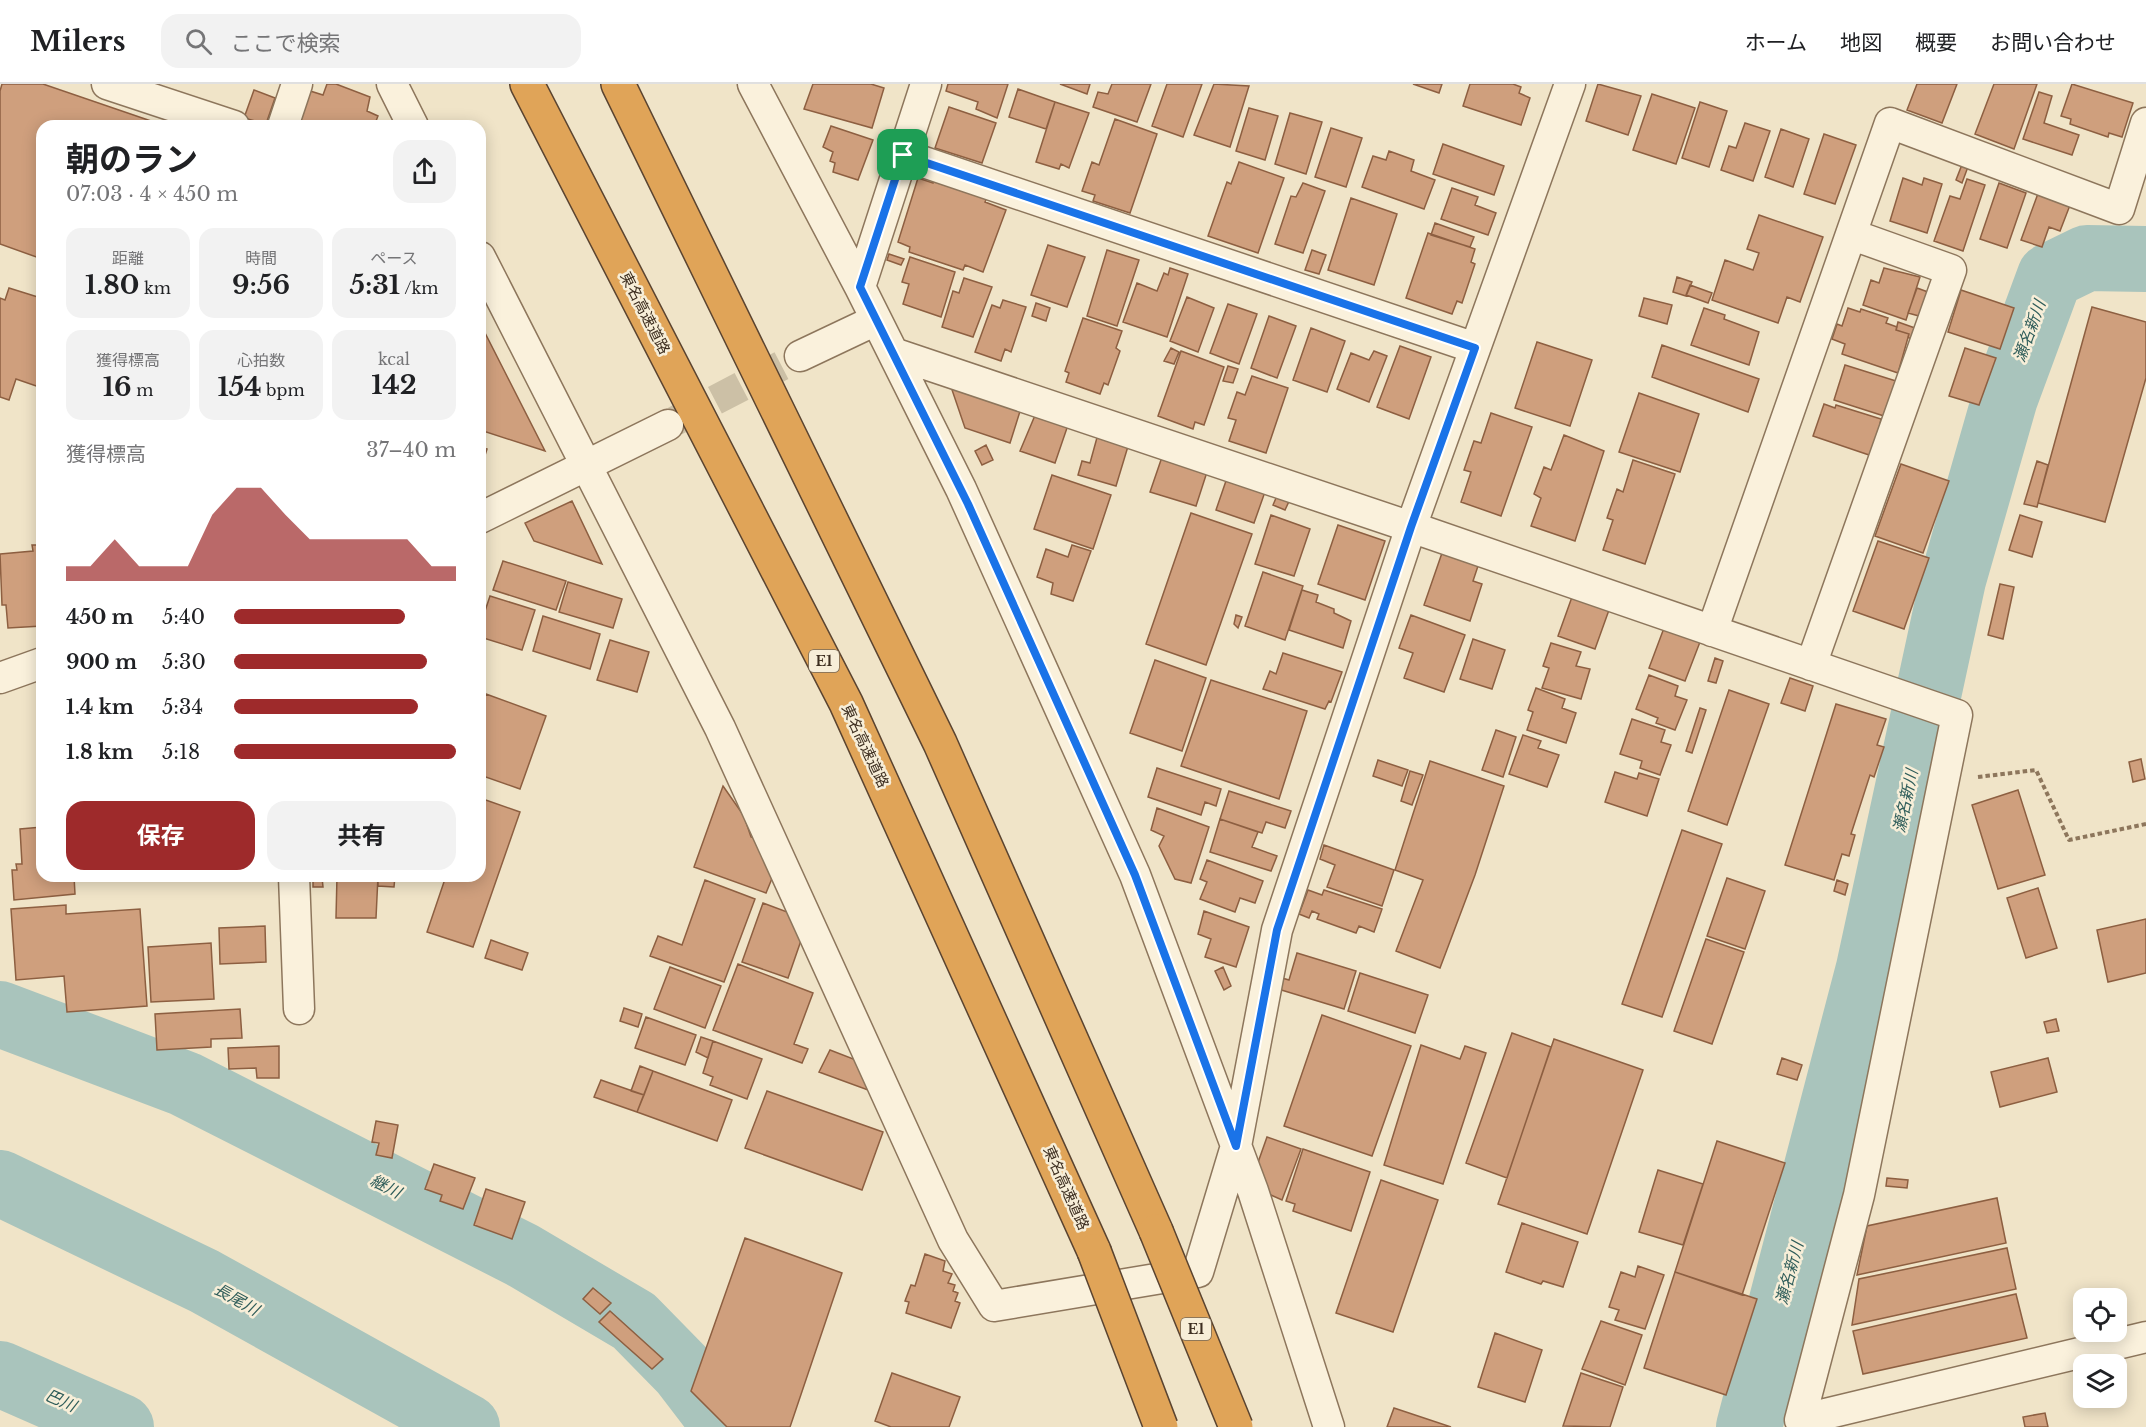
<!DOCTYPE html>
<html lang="ja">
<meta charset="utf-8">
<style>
body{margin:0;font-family:"Libre Baskerville","Noto Sans JP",serif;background:#f2f2f2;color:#202124;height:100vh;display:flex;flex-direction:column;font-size:22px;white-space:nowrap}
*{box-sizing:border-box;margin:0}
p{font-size:20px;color:#757577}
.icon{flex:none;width:33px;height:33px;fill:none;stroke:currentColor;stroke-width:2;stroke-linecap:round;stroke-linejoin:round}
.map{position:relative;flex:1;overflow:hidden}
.panel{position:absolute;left:36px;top:36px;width:450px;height:762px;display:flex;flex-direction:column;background:#fff;border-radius:18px;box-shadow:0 3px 15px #0003}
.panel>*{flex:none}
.fabs{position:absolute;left:2073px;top:1204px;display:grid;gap:12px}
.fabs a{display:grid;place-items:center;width:54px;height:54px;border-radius:12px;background:#fff;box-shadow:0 3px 15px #0003;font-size:30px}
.pin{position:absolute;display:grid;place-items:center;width:51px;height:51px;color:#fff;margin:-26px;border-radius:12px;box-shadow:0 3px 9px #0006}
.round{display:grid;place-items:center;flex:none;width:63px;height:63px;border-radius:18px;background:#f2f2f2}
.summary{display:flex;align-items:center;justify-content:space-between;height:102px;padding:0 30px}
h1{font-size:33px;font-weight:700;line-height:45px}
.figures{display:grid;grid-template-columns:repeat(3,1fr);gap:9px;height:102px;padding:6px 30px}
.figures div{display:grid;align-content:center;border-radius:15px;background:#f2f2f2;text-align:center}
.figures b{font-size:26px;font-weight:700}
.figures small{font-size:16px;font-weight:400}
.figures p{font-size:16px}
.chart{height:168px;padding:12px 30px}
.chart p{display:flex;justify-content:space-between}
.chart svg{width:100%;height:108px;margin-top:6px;fill:#9e2a2b;opacity:.7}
.primary-button{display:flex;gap:12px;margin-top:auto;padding:12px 30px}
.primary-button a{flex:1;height:69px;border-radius:18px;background:#9e2a2b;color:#fff;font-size:24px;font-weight:700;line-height:69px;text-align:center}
.primary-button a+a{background:#f2f2f2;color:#202124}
ul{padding:0 30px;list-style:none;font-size:20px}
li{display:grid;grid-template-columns:96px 72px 1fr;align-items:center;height:45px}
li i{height:15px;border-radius:8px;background:#9e2a2b}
header{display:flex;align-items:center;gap:36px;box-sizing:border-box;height:84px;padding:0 30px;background:#fff;border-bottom:2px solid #e0e0e0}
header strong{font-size:28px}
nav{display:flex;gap:33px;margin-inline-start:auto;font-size:21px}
.search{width:420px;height:54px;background:#f2f2f2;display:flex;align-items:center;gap:15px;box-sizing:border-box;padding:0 21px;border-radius:18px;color:#757577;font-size:22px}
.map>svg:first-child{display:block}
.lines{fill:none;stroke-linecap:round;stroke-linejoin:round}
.river{stroke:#a9c4bc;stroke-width:66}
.building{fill:#cf9f7d;stroke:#8d5f41;stroke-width:1.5}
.street-tunnel{stroke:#ccc0a6;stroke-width:30;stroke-dasharray:30 15;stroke-linecap:butt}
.street-casing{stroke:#8d765c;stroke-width:33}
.highway-casing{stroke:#5b4430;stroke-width:36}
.path{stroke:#8d765c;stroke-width:4;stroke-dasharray:4.5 3;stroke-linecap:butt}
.street{stroke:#faf1dc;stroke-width:30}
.highway{stroke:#e0a458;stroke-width:33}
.highway-bridge-casing{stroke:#5b4430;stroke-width:36;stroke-linecap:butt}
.highway-bridge{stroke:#e0a458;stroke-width:33}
.route-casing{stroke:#fff;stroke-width:12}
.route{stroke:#1a73e8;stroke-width:8}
.labels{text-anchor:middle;stroke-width:5;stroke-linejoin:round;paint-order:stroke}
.shield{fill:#f7eed8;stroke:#756857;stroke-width:1.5}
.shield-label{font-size:14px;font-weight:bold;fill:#3d2e20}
.street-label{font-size:15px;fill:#3d2e20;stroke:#f7eed8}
.water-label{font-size:16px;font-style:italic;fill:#2f5d5a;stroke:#f7eed8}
</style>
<header>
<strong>Milers</strong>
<div class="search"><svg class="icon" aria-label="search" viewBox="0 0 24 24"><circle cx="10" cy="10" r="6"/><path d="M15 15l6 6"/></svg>ここで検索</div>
<nav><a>ホーム</a><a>地図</a><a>概要</a><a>お問い合わせ</a></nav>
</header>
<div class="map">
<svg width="2146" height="1343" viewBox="0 0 2146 1343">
<rect width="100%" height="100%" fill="#f0e4c8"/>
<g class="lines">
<path class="river" d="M0,930L185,1000L522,1171L634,1237L683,1287L726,1343
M0,1099L204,1197L467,1343
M0,1290L121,1343
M1749,1343L1869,884L1953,496L2005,314L2050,192L2087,174L2146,175"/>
</g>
<path class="building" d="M2,0H43L154,38L153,42H42V175L0,160V7Z
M327,0H336L370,13L367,27L378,32L374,42H295L307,6L323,11Z
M813,0H871L884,4L872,44L804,25Z
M948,0H1008L997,34L976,25L978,18L946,7Z
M1060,0H1090L1087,10Z
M1112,0H1151L1137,38L1093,23L1098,8L1108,10Z
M1167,0H1202L1183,53L1152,42Z
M1214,0L1249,2L1230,63L1194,51Z
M1413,0H1442L1439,9Z
M1470,0H1513L1521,3L1519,9L1530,14L1521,41L1463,22Z
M1598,0L1641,12L1628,51L1586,37Z
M1917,0H1957L1942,39L1907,26Z
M1994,0H2037L2014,65L1975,50Z
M2072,0L2133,19L2122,53L2109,49L2108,53L2070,40L2071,35L2061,32Z
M1018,5L1055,18L1046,45L1009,33Z
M254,6L275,14L266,40L244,34Z
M2039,8L2052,12L2044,39L2079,51L2072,71L2023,55Z
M1652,10L1695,24L1676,80L1633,66Z
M1055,18L1089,29L1069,84L1061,80L1059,85L1036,78Z
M1700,18L1727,27L1709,83L1682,74Z
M949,23L996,39L982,79L935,64Z
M1249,24L1278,32L1265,76L1236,67Z
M1290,29L1322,38L1306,90L1275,80Z
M1115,35L1157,50L1130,129L1093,117L1095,111L1082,107L1092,78L1099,81Z
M1745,39L1770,47L1753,97L1721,86L1729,62L1736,64Z
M831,42L873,56L858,96L833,88L835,79L830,77L833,68L823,63Z
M1331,44L1362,54L1346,103L1315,93Z
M1781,45L1809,55L1793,103L1765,93Z
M1824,50L1856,61L1835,120L1804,110Z
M1443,60L1504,82L1494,111L1433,90Z
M1389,67L1414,76L1411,87L1435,96L1424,125L1362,103L1373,72L1386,76Z
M1239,78L1284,94L1258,169L1208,152L1227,98L1231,100Z
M1963,78L1969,80L1962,99L1956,96Z
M918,94L933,99L934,95L987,113L985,118L1006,126L983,188L965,181L963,186L909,168L910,163L898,158Z
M1903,94L1922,101L1924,94L1942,100L1927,149L1890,137Z
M1967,95L1985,101L1963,167L1934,157L1950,112L1960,115Z
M1303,99L1325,107L1303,169L1275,160L1291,112L1296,113Z
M1999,99L2026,109L2007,164L1980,155Z
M1452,104L1478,113L1475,121L1496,129L1488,151L1441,135Z
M2040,104L2072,116L2060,147L2049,143L2042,163L2021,156Z
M1351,114L1397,130L1374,201L1328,186Z
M1759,131L1823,153L1800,218L1787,213L1778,239L1712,216L1725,176L1753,186L1759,169L1747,165Z
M1435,139L1474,153L1470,163L1431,151Z
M1428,149L1475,165L1471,178L1475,180L1462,219L1457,217L1452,230L1406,214Z
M1048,161L1085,173L1067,223L1031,211Z
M1107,166L1139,176L1117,242L1087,232Z
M1312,166L1326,171L1319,190L1305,186Z
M889,170L904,175L901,181L887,176Z
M910,173L955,188L941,233L903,220L909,200L902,198Z
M1170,184L1188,190L1167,253L1123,238L1137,199L1157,207L1164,189L1168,191Z
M1884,184L1920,193L1906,236L1863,221L1871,196L1879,199Z
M1677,193L1692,198L1686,212L1673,208Z
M964,194L992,203L973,253L942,243L953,207L959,209Z
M1690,201L1712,209L1708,219L1686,211Z
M9,204L41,214L37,228L42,230V304L16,295L9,316L0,313V214L5,216Z
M1917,204L1928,208L1919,232L1908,229Z
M1961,206L2014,224L2000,265L1948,248Z
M1187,213L1214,224L1198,268L1170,257Z
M1644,214L1672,221L1667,240L1639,232Z
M1003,216L1026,223L1011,268L1005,265L1001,277L975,268L992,221L1000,224Z
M1036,219L1050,224L1046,237L1032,232Z
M1228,220L1257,230L1239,280L1210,269Z
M2092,223L2146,238V294L2105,438L2038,419Z
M1704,224L1725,231L1724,235L1759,248L1749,281L1691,261Z
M1848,224L1860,228L1861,225L1888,234L1886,239L1897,243L1896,246L1909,250L1898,289L1842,270L1845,260L1832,255L1837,240L1842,242Z
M1269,232L1296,242L1277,294L1251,284Z
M1083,234L1122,247L1116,264L1120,267L1108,301L1104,299L1100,310L1066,298L1069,289L1065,287Z
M1898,238L1915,244L1911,255L1908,253L1909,250L1896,246Z
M480,239L545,367L480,346Z
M1311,244L1345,257L1327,308L1293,296Z
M1537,258L1592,276L1570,342L1515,324Z
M1662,261L1759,295L1748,328L1652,293Z
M1400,262L1431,273L1409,335L1377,323Z
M1171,264L1179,268L1174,280L1164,277Z
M1965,264L1996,274L1979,321L1949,312Z
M1181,267L1224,283L1204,341L1195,338L1193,345L1158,332Z
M1374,267L1387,272L1369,318L1337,305L1351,269L1369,276Z
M1845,281L1896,297L1884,332L1834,316Z
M1228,282L1238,285L1233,299L1223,297Z
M1252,292L1288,304L1266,369L1229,357L1236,336L1228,334L1237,308L1245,311Z
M949,297L1022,321L1010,359L965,344Z
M1639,309L1699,330L1680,388L1619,368Z
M1824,320L1835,324L1836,321L1881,335L1880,340L1883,341L1872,372L1813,352Z
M1036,329L1068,341L1055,379L1020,367Z
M1491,329L1532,343L1501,432L1461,418L1471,388L1464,386L1474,357L1481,359Z
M1098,350L1129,359L1116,402L1078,391L1082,377L1090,379Z
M1564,351L1604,367L1575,457L1531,442L1541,414L1534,410L1544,383L1551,386Z
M986,361L993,376L982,381L975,367Z
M480,363L487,365L480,387Z
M1162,373L1207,388L1196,422L1150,408Z
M1633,376L1675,390L1645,480L1603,466L1613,436L1607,434L1617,405L1623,408Z
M2037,377L2048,381L2037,423L2024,420Z
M1901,380L1949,397L1923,469L1875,452Z
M1052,391L1111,411L1093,465L1034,445Z
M1228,391L1266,405L1254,439L1216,426Z
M1279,407L1291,413L1285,426L1273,421Z
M572,417L602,480L534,457L525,439Z
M1191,429L1252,450L1206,581L1146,560Z
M1271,431L1310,445L1294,492L1255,480Z
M2020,431L2042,438L2032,473L2009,466Z
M1338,441L1385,457L1365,516L1318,500Z
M1878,457L1929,474L1904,545L1853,527Z
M32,461H42V542L8,544L6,521H2L0,470L33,467Z
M1072,461L1091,467L1073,517L1051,510L1053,499L1037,493L1046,465L1068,473Z
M1442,469L1478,482L1473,497L1482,500L1470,537L1424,521Z
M503,477L566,497L556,526L493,506Z
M1263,488L1303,502L1285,556L1245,542Z
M568,498L622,515L613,544L559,528Z
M2000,500L2014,503L2003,555L1988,551Z
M1302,506L1318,511L1316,518L1334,525V529L1351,537L1343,564L1289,546Z
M490,512L535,526L522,566L480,553V532L483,533Z
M1572,513L1609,526L1595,565L1558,552Z
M1236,531L1242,533L1238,544L1234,540Z
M1411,531L1465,551L1444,608L1404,594L1413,569L1399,564Z
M543,532L600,550L590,585L533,567Z
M1664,544L1700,558L1685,597L1649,584Z
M1473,555L1505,566L1492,605L1460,595Z
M610,556L649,568L637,608L597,596Z
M1551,559L1581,568L1576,582L1590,585L1581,615L1542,604L1549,584L1543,582Z
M1283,569L1342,588L1331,618L1329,617L1325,625L1263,605L1270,587L1276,590Z
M1715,574L1723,577L1716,599L1708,597Z
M1155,576L1206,594L1182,667L1130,649Z
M1649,591L1678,602L1675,612L1687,616L1675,646L1656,639L1658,634L1636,625Z
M1790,594L1813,602L1805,627L1781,619Z
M1211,596L1307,627L1279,715L1181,682Z
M1536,604L1565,615L1562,624L1576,629L1566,659L1527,646L1533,628L1528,626Z
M1729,606L1769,620L1727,741L1688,727Z
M486,610L546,632L520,705L480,691V628Z
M1836,620L1886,635L1877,661L1884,663L1874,693L1870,691L1851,750L1855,751L1849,772L1842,770L1834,796L1785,781Z
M1700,624L1706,626L1692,669L1686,667Z
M1632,635L1665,646L1661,658L1671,661L1660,691L1640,684L1642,677L1620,670Z
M1496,646L1516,653L1503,693L1482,686Z
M1523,651L1541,657L1538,664L1559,671L1547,703L1509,690Z
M2141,675L2145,695L2133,698L2129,678Z
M1378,676L1408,686L1402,702L1373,692Z
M1430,677L1504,702L1475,791L1440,884L1396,867L1423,796L1395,786Z
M1157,684L1221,705L1216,722L1205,718L1201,731L1148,713Z
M1410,687L1423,691L1412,721L1401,717Z
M1615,688L1637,695L1639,689L1659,695L1647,732L1605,718Z
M723,702L744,732L751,753L757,755L773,792L766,809L694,783Z
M2018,706L2045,791L1998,805L1972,721Z
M1229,707L1291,727L1285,744L1266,738L1262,749L1220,735Z
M480,714L520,728L473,863L427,848L446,792H480Z
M1157,724L1209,743L1191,799L1175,795L1159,762L1164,752L1151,746Z
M1220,735L1258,748L1252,763L1277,772L1271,787L1210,768Z
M42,743V792H74L75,810L14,816L12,786H17L16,780H22L20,745Z
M1682,746L1722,760L1662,933L1622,920Z
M1324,761L1394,786L1382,822L1327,803L1335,781L1320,775Z
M1207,776L1263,797L1255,819L1240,814L1235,828L1200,815L1207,798L1200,795Z
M337,792H378L376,834H336Z
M378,792H395L394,803L378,802Z
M322,793L323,803H313V794Z
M1727,794L1765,807L1745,865L1707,852Z
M705,796L755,815L724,898L650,872L658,852L682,861Z
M1837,796L1848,800L1845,811L1834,807Z
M2038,804L2057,864L2026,874L2007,814Z
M1308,806L1322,811L1324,806L1382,825L1374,848L1359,842L1356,849L1317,835L1319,830L1312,827L1309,834L1299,830Z
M763,819L798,832L805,845L788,894L742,878Z
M66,821V830L140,825L147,922L67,928L64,892L16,896L11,825Z
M1204,827L1249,843L1236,883L1205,873L1211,855L1198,850Z
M2146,835V889L2108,898L2097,846Z
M265,842L266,878L220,880L219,844Z
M1706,855L1744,868L1712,960L1674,947Z
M491,856L528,869L522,886L485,874Z
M211,859L214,915L151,918L148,863Z
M1297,869L1356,887L1344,925L1278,905L1282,894L1289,896Z
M738,880L813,909L794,960L808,965L802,979L713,946Z
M670,883L721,902L705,944L654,925Z
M1223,883L1231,902L1224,906L1215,887Z
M1360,889L1428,911L1415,949L1348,927Z
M624,924L642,930L638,943L620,937Z
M240,925L242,954L211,955V963L157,966L155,930Z
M1322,931L1411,962L1372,1072L1284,1042Z
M646,933L696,951L685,981L635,964Z
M2056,935L2059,947L2047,949L2044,938Z
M1512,949L1551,963L1507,1094L1466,1079Z
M701,953L713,957L708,974L696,968Z
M1554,955L1643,986L1587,1150L1498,1120Z
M713,957L762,975L747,1015L710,1001L713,993L703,989Z
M1421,961L1460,975L1465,962L1486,969L1443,1100L1384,1081Z
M279,962V994H257L256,984L229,985L228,964Z
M830,966L856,976L868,1006L819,988Z
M1782,974L1802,981L1797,996L1777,990Z
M2048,974L2057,1008L2000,1023L1991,988Z
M640,982L653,987L644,1011L631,1007Z
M653,987L732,1016L717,1057L637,1028Z
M601,996L644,1011L637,1028L594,1013Z
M767,1007L883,1048L862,1106L745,1064Z
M376,1037L398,1041L392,1074L376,1071L379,1059L372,1058Z
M1267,1053L1301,1065L1282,1116L1253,1103L1255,1087Z
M1717,1057L1785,1079L1742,1211L1675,1188Z
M1303,1065L1370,1088L1351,1147L1293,1127L1295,1120L1286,1117Z
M434,1080L475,1094L463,1125L440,1117L442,1111L425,1105Z
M1658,1086L1703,1100L1683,1161L1639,1148Z
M1887,1094L1908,1096L1907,1104L1886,1102Z
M1381,1096L1438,1116L1393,1248L1336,1229Z
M486,1105L525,1118L512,1155L474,1141Z
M1997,1114L2006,1159L1857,1191L1867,1142Z
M1522,1139L1578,1158L1563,1203L1543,1197L1541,1200L1506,1188Z
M745,1154L842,1189L790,1343H727L691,1307Z
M2007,1164L2016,1205L1852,1241L1859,1195Z
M925,1170L945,1177L943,1187L952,1190L948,1199L955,1201L953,1207L958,1209L955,1217L960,1219L951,1244L906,1229L909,1218L905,1217L911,1201L915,1202Z
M1638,1182L1664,1191L1645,1245L1615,1236L1619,1226L1609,1223L1621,1188L1635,1193Z
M1675,1188L1757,1215L1726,1311L1644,1284Z
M593,1204L611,1219L600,1230L583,1215Z
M2016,1210L2027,1254L1863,1290L1853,1247Z
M610,1227L663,1275L652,1285L599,1238Z
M1601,1237L1642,1251L1625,1301L1582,1285Z
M1495,1249L1542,1266L1525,1318L1478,1303Z
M892,1289L960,1313L949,1343H891L875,1337Z
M1581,1289L1623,1303L1610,1343L1563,1342Z
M1394,1324L1451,1343H1387Z
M2045,1329L2048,1343H2025L2023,1333Z"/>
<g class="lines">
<path class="street-tunnel" d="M675,337L800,272"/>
<g class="street-casing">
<path id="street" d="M107,0L234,42
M392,0L413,42
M753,0L860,203L961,405L1135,791L1253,1107L1329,1343
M283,42L297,0
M903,71L1475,264
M480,173L720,644L953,1156L994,1222L1198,1188L1236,1062L1277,846L1411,443L1570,0
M860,203L926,0
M893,269L1411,443L1957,631L1859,1111L1800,1336L2146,1253
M800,272L876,236
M480,434L668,341
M1712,547L1890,39L2119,125L2146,39
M1811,581L1951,186L1853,151
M0,594L42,579
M294,792L299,925"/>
</g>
<g class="highway-casing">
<path id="highway" d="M527,0L846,619L1094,1167
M618,0L940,659L1156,1147"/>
</g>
<path class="path" d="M1978,693L2036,686L2069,756L2146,740"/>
<use href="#street" class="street"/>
<use href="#highway" class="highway"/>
<g class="highway-bridge-casing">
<path id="highway-bridge" d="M1156,1147L1236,1343
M1094,1167L1161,1343"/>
</g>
<use href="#highway-bridge" class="highway-bridge"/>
</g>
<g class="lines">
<g class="route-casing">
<path id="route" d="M903,71L1475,264L1411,443L1277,846L1236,1062L1135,791L968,420L860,203Z"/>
</g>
<use href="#route" class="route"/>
</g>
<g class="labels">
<g class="shield">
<rect x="809" y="566" width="30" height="22" rx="4.5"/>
<rect x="1181" y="1234" width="30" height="22" rx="4.5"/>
</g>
<g class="shield-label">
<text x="824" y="582">E1</text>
<text x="1196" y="1250">E1</text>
</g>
<g class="street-label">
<text transform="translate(645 229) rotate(63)" y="5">東名高速道路</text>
<text transform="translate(865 662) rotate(65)" y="5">東名高速道路</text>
<text transform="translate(1066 1104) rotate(66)" y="5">東名高速道路</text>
</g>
<g class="water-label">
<text transform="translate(2029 247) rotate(-70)" y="6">瀬名新川</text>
<text transform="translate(1905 717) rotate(-78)" y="6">瀬名新川</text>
<text transform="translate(386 1102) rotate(27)" y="6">継川</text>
<text transform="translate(1789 1189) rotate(-75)" y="6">瀬名新川</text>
<text transform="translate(237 1215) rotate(29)" y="6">長尾川</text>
<text transform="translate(61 1316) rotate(24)" y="6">巴川</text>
</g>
</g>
</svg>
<div class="fabs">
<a><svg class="icon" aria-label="locate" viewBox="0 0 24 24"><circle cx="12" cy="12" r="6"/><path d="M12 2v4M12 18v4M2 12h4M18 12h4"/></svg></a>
<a><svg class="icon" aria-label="layers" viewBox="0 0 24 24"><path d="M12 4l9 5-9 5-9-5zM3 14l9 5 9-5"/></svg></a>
</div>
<div class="pin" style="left:903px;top:71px;background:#1e9e55"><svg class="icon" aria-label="arrive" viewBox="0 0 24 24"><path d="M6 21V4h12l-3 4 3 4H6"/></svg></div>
<section class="panel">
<div class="summary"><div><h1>朝のラン</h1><p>07:03 · 4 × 450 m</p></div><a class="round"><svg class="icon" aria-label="share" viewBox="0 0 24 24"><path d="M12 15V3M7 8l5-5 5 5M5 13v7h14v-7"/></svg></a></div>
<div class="figures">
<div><p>距離</p><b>1.80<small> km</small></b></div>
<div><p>時間</p><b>9:56</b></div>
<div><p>ペース</p><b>5:31<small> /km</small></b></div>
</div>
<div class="figures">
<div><p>獲得標高</p><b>16<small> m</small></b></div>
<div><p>心拍数</p><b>154<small> bpm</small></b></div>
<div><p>kcal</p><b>142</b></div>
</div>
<div class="chart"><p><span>獲得標高</span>37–40 m</p>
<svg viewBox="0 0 160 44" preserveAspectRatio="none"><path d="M0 44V38L10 38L20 27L30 38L40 38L50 38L60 17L70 6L80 6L90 17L100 27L110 27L120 27L130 27L140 27L150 38L160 38V44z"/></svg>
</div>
<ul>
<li><b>450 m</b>5:40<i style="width:77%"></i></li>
<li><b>900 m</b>5:30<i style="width:87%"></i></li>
<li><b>1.4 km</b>5:34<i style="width:83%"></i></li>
<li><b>1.8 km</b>5:18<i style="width:100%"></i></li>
</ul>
<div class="primary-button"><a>保存</a><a>共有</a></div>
</section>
</div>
